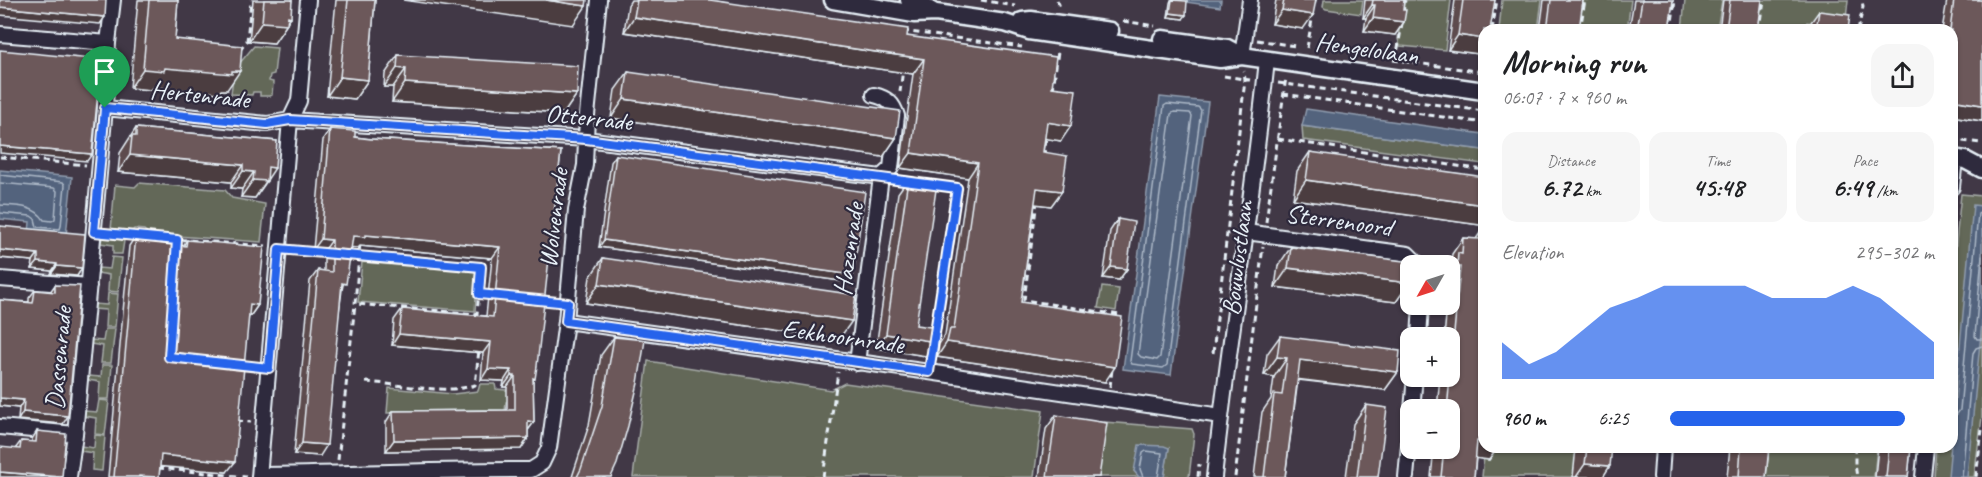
<!DOCTYPE html>
<meta charset="utf-8">
<style>
body{margin:0;font-family:Caveat,sans-serif;background:#f6f6f6;color:#202124;height:100vh;display:flex;flex-direction:column;font-size:22px;white-space:nowrap}
*{box-sizing:border-box;margin:0}
p{font-size:20px;color:#757577}
.icon{flex:none;width:33px;height:33px;fill:none;stroke:currentColor;stroke-width:2;stroke-linecap:round;stroke-linejoin:round}
.map{position:relative;flex:1;overflow:hidden}
.panel{position:absolute;left:1478px;top:24px;width:480px;height:429px;display:flex;flex-direction:column;background:#fff;border-radius:18px;box-shadow:0 2px 4px #0004}
.panel>*{flex:none}
.needle{width:39px;rotate:231deg}
.fabs{position:absolute;left:1400px;top:255px;display:grid;gap:12px}
.fabs a{display:grid;place-items:center;width:60px;height:60px;border-radius:12px;background:#fff;box-shadow:0 2px 4px #0004;font-size:30px}
.pin{position:absolute;display:grid;place-items:center;width:51px;height:51px;color:#fff;margin:-62px -26px;border-radius:50% 50% 50% 0;rotate:-45deg;box-shadow:0 0 6px #0007}
.pin .icon{rotate:45deg}
.round{display:grid;place-items:center;flex:none;width:63px;height:63px;border-radius:18px;background:#f6f6f6}
.headline{display:flex;align-items:center;justify-content:space-between;height:102px;padding:0 24px}
h1{font-size:33px;font-weight:600;line-height:45px}
.stats{display:grid;grid-template-columns:repeat(3,1fr);gap:9px;height:102px;padding:6px 24px}
.stats div{display:grid;align-content:center;border-radius:15px;background:#f6f6f6;text-align:center}
.stats b{font-size:26px;font-weight:600}
.stats small{font-size:16px;font-weight:400}
.stats p{font-size:16px}
.chart{height:168px;padding:12px 24px}
.chart p{display:flex;justify-content:space-between}
.chart svg{width:100%;height:108px;margin-top:6px;fill:#2563eb;opacity:.7}
ul{padding:0 24px;list-style:none;font-size:20px}
li{display:grid;grid-template-columns:96px 72px 1fr;align-items:center;height:45px}
li i{height:15px;border-radius:8px;background:#2563eb}
.map>svg:first-child{display:block}
.green{fill:#646759;stroke:#a6aca8;stroke-width:1.5}
.water{fill:#53637d;stroke:#8f9cae;stroke-width:1.5}
.lines{fill:none;stroke-linecap:round;stroke-linejoin:round}
.shore{stroke:#acb8c7;stroke-width:1.5}
.service-casing{stroke:#e8f1f8;stroke-width:11}
.minor-casing{stroke:#e8f1f8;stroke-width:18}
.tertiary-casing{stroke:#e8f1f8;stroke-width:21}
.path{stroke:#e8f1f8;stroke-width:3;stroke-dasharray:6 4.5;stroke-linecap:butt}
.service{stroke:#2f2a3d;stroke-width:7}
.minor{stroke:#2f2a3d;stroke-width:14}
.tertiary{stroke:#2f2a3d;stroke-width:16}
.wall{fill:#5d4c4d;stroke:#e8f1f8;stroke-width:1.5}
.shaded-wall{fill:#4c3e3f;stroke:#e8f1f8;stroke-width:1.5}
.building{fill:#6c585a;stroke:#e8f1f8;stroke-width:1.5}
.route-casing{stroke:#fff;stroke-width:12}
.route{stroke:#2563eb;stroke-width:8}
.labels{text-anchor:middle;stroke-width:4.5;stroke-linejoin:round;paint-order:stroke}
.street-label{font-size:26px;fill:#e8f1f8;stroke:#2f2a3d}
</style>
<div class="map">
<svg width="1982" height="477" viewBox="0 0 1982 477">
<rect width="100%" height="100%" fill="#413846"/>
<filter id="ink" filterUnits="userSpaceOnUse"><feTurbulence type="fractalNoise" baseFrequency=".0167" numOctaves="2"/><feDisplacementMap in="SourceGraphic" scale="12" xChannelSelector="R" yChannelSelector="G"/><feConvolveMatrix kernelMatrix="1 2 1 2 8 2 1 2 1" color-interpolation-filters="sRGB"/></filter>
<g filter="url(#ink)">
<path class="green" d="M1324,0H1363L1361,14L1326,9L1323,7Z
M1403,0H1451L1445,50L1400,46L1398,39Z
M1502,0H1542L1538,30H1499Z
M1579,0H1631L1627,30H1575Z
M1685,0H1722L1717,30H1682Z
M1757,0H1848L1845,28L1807,22L1806,30H1753Z
M254,46L277,48L274,74L270,75L269,81L273,82L272,95L270,96H260V92H253L252,95L231,94L234,70Z
M1302,126L1483,150V164L1303,140Z
M139,183L225,190L232,198L265,204L261,242L148,234L144,230L134,229L132,232L111,230L115,185L135,187Z
M1961,194L1982,196V417L1974,477H1934L1936,447H1952V281Z
M103,237L119,238L124,241L122,254H113V245L100,243Z
M112,257L122,258L118,292L108,291L109,275L97,273L98,268L110,269Z
M362,262L478,272L475,311L358,302Z
M1102,287L1119,289L1116,311L1098,308Z
M108,293L118,294L115,327H105L106,310L93,309L94,304L107,305Z
M105,329H115L111,363H101L103,346L90,344L91,340L103,341Z
M648,361L831,390L845,383L1043,411L1034,477H633Z
M102,365H112L109,399H99L100,382L88,380V376L101,377Z
M480,384H495L496,389L527,392L526,402H506L505,411L387,413L389,388L453,394L478,391Z
M99,400L109,401L105,435L95,434L96,418L84,416V411L97,412Z
M1104,422L1192,429L1194,434L1189,477H1164L1169,448L1134,471L1139,477H1098Z
M95,435L105,436L102,471L92,470L93,453L81,451V446L94,448Z
M1485,447H1599L1596,477H1482Z
M1763,447H1877L1874,477H1760Z"/>
<path class="water" d="M1172,0H1221L1220,7Z
M1160,97L1208,102L1171,375L1123,369Z
M1306,109L1483,134V150L1302,126Z
M0,170L72,177L66,236L29,233L30,222L0,219Z
M1973,205L1982,206V322L1967,477H1948Z
M1139,445L1164,446L1169,448L1164,477H1139L1134,471Z"/>
<g class="lines">
<path class="shore" d="M1167,104L1198,107L1201,110L1167,365L1163,368L1132,364L1130,361L1164,106Z
M1174,112L1190,113L1192,116L1160,357L1157,360L1141,357L1138,354L1171,114Z
M0,175L63,182L65,185L61,226L60,229L37,227L35,219L31,216L0,213
M0,183L54,188L57,191L55,219L52,221L44,220C35,205 16,206 0,205
M1982,256L1975,336L1977,339H1982
M1952,416L1957,414L1960,410L1978,214L1982,212
M1143,477L1140,469L1143,453L1146,451L1162,453L1158,477
M1962,477L1973,353L1976,348L1982,346"/>
<g class="service-casing">
<path id="service" d="M883,178L913,182
M927,184L957,188L929,372"/>
</g>
<g class="minor-casing">
<path id="minor" d="M0,34L108,43
M1242,56L1250,0
M874,95C887,98 893,103 897,116L891,168L881,177
M105,108L267,124L290,120L586,139L881,177
M1952,187L1955,158
M1246,232L1408,254L1420,266
M0,279L89,286
M566,321L929,372L1221,416
M1419,338L1421,304
M857,363L881,177
M1412,410L1415,376
M0,427L75,434
M260,475C350,474 441,469 531,470L542,463L549,448L566,321L576,210L585,165L587,115L599,0
M69,477L75,434L105,108L108,43L113,0
M259,477L290,120L299,101L308,0
M1214,477C1229,338 1253,199 1267,60
M1406,477L1410,433
M1661,477L1663,447
M1923,477L1926,447"/>
</g>
<g class="tertiary-casing">
<path id="tertiary" d="M833,0L914,14L936,13L1005,23L1029,31L1220,59L1242,56L1484,91
M909,0L915,1L935,13
M1022,21L1031,20L1110,31
M1162,39L1227,48L1242,56
M1952,158L1965,160L1982,169"/>
</g>
<path class="path" d="M981,0L1015,6
M1057,0L1061,9
M1403,13L1405,0
M1123,21L1155,26
M1492,30L1497,0
M1580,30L1585,0
M1671,30L1675,0
M1760,30L1764,0
M1858,30L1863,7L1862,0
M903,31L1022,47
M1257,40L1295,46
M1307,48L1313,14
M240,50L247,41L251,0
M1393,60L1484,72
M1396,60L1402,23
M1224,76L1250,80
M1278,83L1484,111
M1053,90L1058,51
M900,92L903,69
M1283,94L1484,123
M1278,139L1484,170
M1952,140L1982,143
M1044,156L1046,135
M0,157L86,165
M1037,201L1024,300L1120,315L1119,318
M1266,222L1286,77
M108,233L140,236
M159,238L266,246
M177,248V240
M293,250L325,252
M347,254L359,255L481,267L477,314L355,304L360,243
M481,267L488,261L489,254
M479,294L492,295
M541,300L555,302
M1213,353L1245,80L1244,71
M366,382C397,384 446,395 475,385L479,350
M1110,387L1112,369
M237,421L251,422
M1855,447V464L1857,477
M338,460L355,304
M158,468L246,477
M823,477L838,372
M1198,477L1199,464
M1235,477L1263,246
M1976,477L1982,430"/>
<use href="#service" class="service"/>
<use href="#minor" class="minor"/>
<use href="#tertiary" class="tertiary"/>
</g>
<path class="wall" d="M138,0H178L175,39L227,90H221L219,93L154,87L151,90L130,88Z
M253,0H292L287,24L274,43L249,41Z
M336,0H375L368,80L355,99L327,96Z
M631,0H710L907,36L1052,87L1061,141L1045,138L1043,152L1062,191L1051,206L1035,204L1021,302L1105,382L937,357L939,344L945,335L968,178L900,168L913,74L624,32L628,5Z
M1171,0H1182L1183,19L1168,17L1170,3Z
M1276,0H1316L1303,29L1272,24Z
M1365,0H1404L1403,10L1404,22L1395,35L1364,31L1366,18H1363Z
M1455,0H1495L1484,30V47L1479,54L1448,50Z
M1544,0H1583L1579,30H1540Z
M1634,0H1673L1669,30H1629Z
M1723,0H1762L1758,30H1719Z
M1947,0H1982V121L1952,116V30H1942Z
M1819,11L1848,30H1809V25Z
M398,55L577,94L564,113L392,102L393,87H384L385,74Z
M628,72L896,138L883,157L611,118L615,90Z
M136,128L277,141L267,181L255,198L241,197L242,189L231,188V182L118,172L120,153Z
M330,129L355,137L371,139L561,151L533,382L534,422L528,430V438L521,449L386,451V422L393,411L507,410V387H503L504,381L481,380L483,353L392,345L394,320L402,309L486,316L492,258L360,246L358,248H351L342,290L320,456L294,454L310,281L318,270L324,271V251L313,250L323,140Z
M1310,152L1484,205V220L1480,225L1293,199L1297,171Z
M616,155L853,275L848,282L599,247L611,162Z
M908,179L916,325L926,356L876,348L898,193Z
M1118,219L1127,269L1119,280L1103,278L1110,231Z
M0,226L82,268L77,276L51,274L52,271L32,269L33,261L0,258Z
M1480,233L1481,404L1484,447H1498L1489,460L1476,458L1474,477H1431L1434,448H1449V410H1437L1440,376H1449V338H1444L1447,304H1449V266L1451,264L1452,254L1463,238L1476,239Z
M136,235L161,243L183,246L187,240L258,305L251,315H249L227,472L160,466L159,477H108L129,246Z
M1291,247L1409,283L1396,302L1275,287L1278,266Z
M603,258L839,339L586,303L590,277Z
M55,285L63,424L18,420L19,408L0,406V300L29,302V298L35,290L50,292Z
M1280,336L1398,372L1385,390L1298,380L1285,477H1254L1262,412L1271,399L1274,377L1264,375L1267,354Z
M614,337L611,477H572L589,425L601,355Z
M1366,405L1378,477H1346L1353,424Z
M1056,415L1099,477H1039L1046,429Z
M37,431L62,477L15,449L21,441L32,442V439Z
M1576,447H1612L1603,477H1573Z
M1730,447H1769L1766,477H1727Z
M1878,447H1911L1908,477H1875Z"/>
<path class="shaded-wall" d="M403,0H546L586,6L573,25Z
M1372,5H1375L1366,18H1363Z
M0,7L105,17L100,24L0,15Z
M1282,10L1313,15L1303,29L1272,24Z
M1170,13L1186,15L1183,19L1168,17Z
M288,16L291,17L286,24H287L274,43L249,41L262,22Z
M634,17L924,59L913,74L624,32Z
M1373,18L1404,22L1395,35L1364,31Z
M1458,35L1484,39V47L1479,54L1448,50Z
M165,68L232,71H240L227,90H221L219,93L154,87L151,90L130,88L143,69Z
M397,68L406,69L393,87H384Z
M340,77L368,80L355,99L327,96Z
M405,83L577,94L564,113L392,102Z
M624,99L896,138L883,157L611,118Z
M1952,100L1982,105V121L1952,116Z
M1047,122L1071,126L1061,141L1036,137Z
M0,146L92,154L87,161L0,153Z
M911,153L978,163L968,178L900,168Z
M130,155L243,165L231,182L118,172Z
M268,167L275,168L255,198L241,197L253,180Z
M243,171L254,172L242,189L231,188Z
M1306,180L1484,205V220L1480,225L1293,199Z
M1037,188L1062,191L1051,206L1027,203Z
M366,235L500,247L492,258L360,246L358,248L345,247L353,236Z
M321,239L332,240L324,251L313,250Z
M604,240L853,275L848,282L599,247Z
M0,250L38,254L33,261L0,258Z
M38,262L57,264L52,271L32,269Z
M57,266L82,268L77,276L51,274Z
M1111,267L1127,269L1119,280L1103,278Z
M1457,267H1460L1449,283V278Z
M1288,268L1409,283L1396,302L1275,287Z
M599,284L852,321L839,339L586,303Z
M250,304L258,305L251,315L242,314Z
M399,334L491,342L483,353L392,345Z
M886,334L936,342L926,356L876,348Z
M947,342L1115,367L1105,382L937,357Z
M1277,357L1287,358L1274,377L1264,375Z
M1300,360L1398,372L1385,390L1287,378Z
M488,369L511,370L504,381L481,380Z
M511,376H515L507,387H503Z
M0,398L24,400L19,408L0,406Z
M23,412L68,416L63,424L18,420Z
M528,421L534,422L526,433Z
M528,438L521,449L386,451L394,440Z
M1477,441L1484,442V447H1498L1489,460L1466,457Z
M302,443L327,445L320,456L294,454Z
M161,455L235,462L227,472L154,466Z
M1585,464L1610,466L1603,477H1576Z
M0,472L59,477H0Z"/>
<path class="building" d="M0,0H106L105,17L0,7Z
M149,0H178L175,39L242,46L240,71H232V74L165,68L164,71L143,69Z
M264,0H292L291,17L288,16L287,24L262,22Z
M348,0H375L368,80L340,77Z
M546,0H587L586,6Z
M637,0H710L908,29L907,36L1056,57L1052,87L1076,90L1071,126L1047,122L1043,152L1067,156L1062,191L1037,188L1021,302L1122,317L1115,367L947,342L950,329H954L978,163L911,153L924,59L634,17Z
M1172,0L1187,1L1186,15L1170,13Z
M1284,0H1316L1313,15L1282,10Z
M1373,0H1404L1403,10H1406L1404,22L1373,18L1375,5H1372Z
M1463,0H1495L1490,30H1484V39L1458,35Z
M1551,0H1583L1579,30H1547Z
M1642,0H1673L1669,30H1637Z
M1730,0H1762L1758,30H1726Z
M1954,0H1982V105L1952,100V30H1950Z
M1819,11L1850,15L1848,30H1816Z
M0,50L101,60L92,154L0,146Z
M398,55L578,66L577,94L405,83L406,69L397,68Z
M628,72L900,111L896,138L624,99Z
M136,128L277,141L275,168L268,167L267,181L253,180L254,172L243,171V165L130,155L132,136H136Z
M330,129L355,131V137L371,139L561,151L537,366L535,379L533,378L534,422L528,421V438L394,440L393,411L515,410V376H511V370L488,369L491,342L399,334L402,309L493,317L500,247L366,235V237L353,236L346,284L342,283L327,445L302,443L318,270L332,272V240L321,239Z
M1310,152L1484,177V205L1306,180Z
M616,155L865,192L853,275L604,240Z
M908,179L937,183L916,325L938,328L936,342L886,334Z
M1118,219L1134,222L1127,269L1111,267Z
M0,226L85,234L82,268L57,266V264L38,262V254L0,250Z
M1480,233L1484,234V376L1481,404H1484V442L1477,441L1474,477H1441L1444,448H1449V410H1447L1460,267H1457L1458,253L1462,254L1463,238L1480,239Z
M136,235L161,238V243L186,246L187,240L264,247L258,305L250,304L235,462L161,455L159,477L139,476V477H114Z
M1291,247L1412,262L1411,266H1410L1409,283L1288,268Z
M603,258L856,295L852,321L599,284Z
M55,285L80,286L68,416L23,412L24,400L0,398V300L33,303L35,290L55,292Z
M1280,336L1400,351L1398,372L1300,360L1285,477H1264L1274,394L1282,395L1287,358L1277,357Z
M614,337L645,340L638,383L628,426L617,464L611,477H577L581,469L602,406Z
M1366,405L1387,408L1378,477H1357Z
M1056,415L1107,423L1099,477H1047Z
M37,431L66,434L62,477L0,472V447L20,449L21,441L36,442Z
M1587,447H1612L1610,466L1585,464Z
M1741,447H1769L1766,477H1739Z
M1889,447H1911L1908,477H1886Z"/>
</g>
<g class="lines" filter="url(#ink)">
<g class="route-casing">
<path id="route" d="M105,108L267,124L290,120L586,139L957,188L929,372L566,321L568,303L479,294L481,267L279,249L269,368L169,357L177,240L94,232Z"/>
</g>
<use href="#route" class="route"/>
</g>
<g class="labels">
<g class="street-label">
<text transform="translate(1367 48) rotate(8)" y="9">Hengelolaan</text>
<text transform="translate(200 94) rotate(6)" y="9">Hertenrade</text>
<text transform="translate(589 117) rotate(6)" y="9">Otterrade</text>
<text transform="translate(553 218) rotate(-83)" y="9">Wolvenrade</text>
<text transform="translate(1339 220) rotate(8)" y="9">Sterrenoord</text>
<text transform="translate(848 249) rotate(-82)" y="9">Hazenrade</text>
<text transform="translate(1237 258) rotate(-83)" y="9">Bouwlustlaan</text>
<text transform="translate(843 336) rotate(8)" y="9">Eekhoornrade</text>
<text transform="translate(58 358) rotate(-85)" y="9">Dassenrade</text>
</g>
</g>
</svg>
<div class="fabs">
<a><svg class="needle" viewBox="-14 -14 28 28"><path d="M0-13l5 13h-10z" fill="#e53935"/><path d="M0 13l5-13h-10z" fill="#757577"/></svg></a>
<a>+</a>
<a>−</a>
</div>
<div class="pin" style="left:105px;top:108px;background:#1e9e55"><svg class="icon" aria-label="arrive" viewBox="0 0 24 24"><path d="M6 21V4h12l-3 4 3 4H6"/></svg></div>
<section class="panel">
<div class="headline"><div><h1>Morning run</h1><p>06:07 · 7 × 960 m</p></div><a class="round"><svg class="icon" aria-label="share" viewBox="0 0 24 24"><path d="M12 15V3M7 8l5-5 5 5M5 13v7h14v-7"/></svg></a></div>
<div class="stats">
<div><p>Distance</p><b>6.72<small> km</small></b></div>
<div><p>Time</p><b>45:48</b></div>
<div><p>Pace</p><b>6:49<small> /km</small></b></div>
</div>
<div class="chart"><p><span>Elevation</span>295–302 m</p>
<svg viewBox="0 0 160 44" preserveAspectRatio="none"><path d="M0 44V29L10 38L20 33L30 24L40 15L50 11L60 6L70 6L80 6L90 6L100 11L110 11L120 11L130 6L140 11L150 20L160 29V44z"/></svg>
</div>
<ul>
<li><b>960 m</b>6:25<i style="width:89%"></i></li>
</ul>
</section>
</div>
